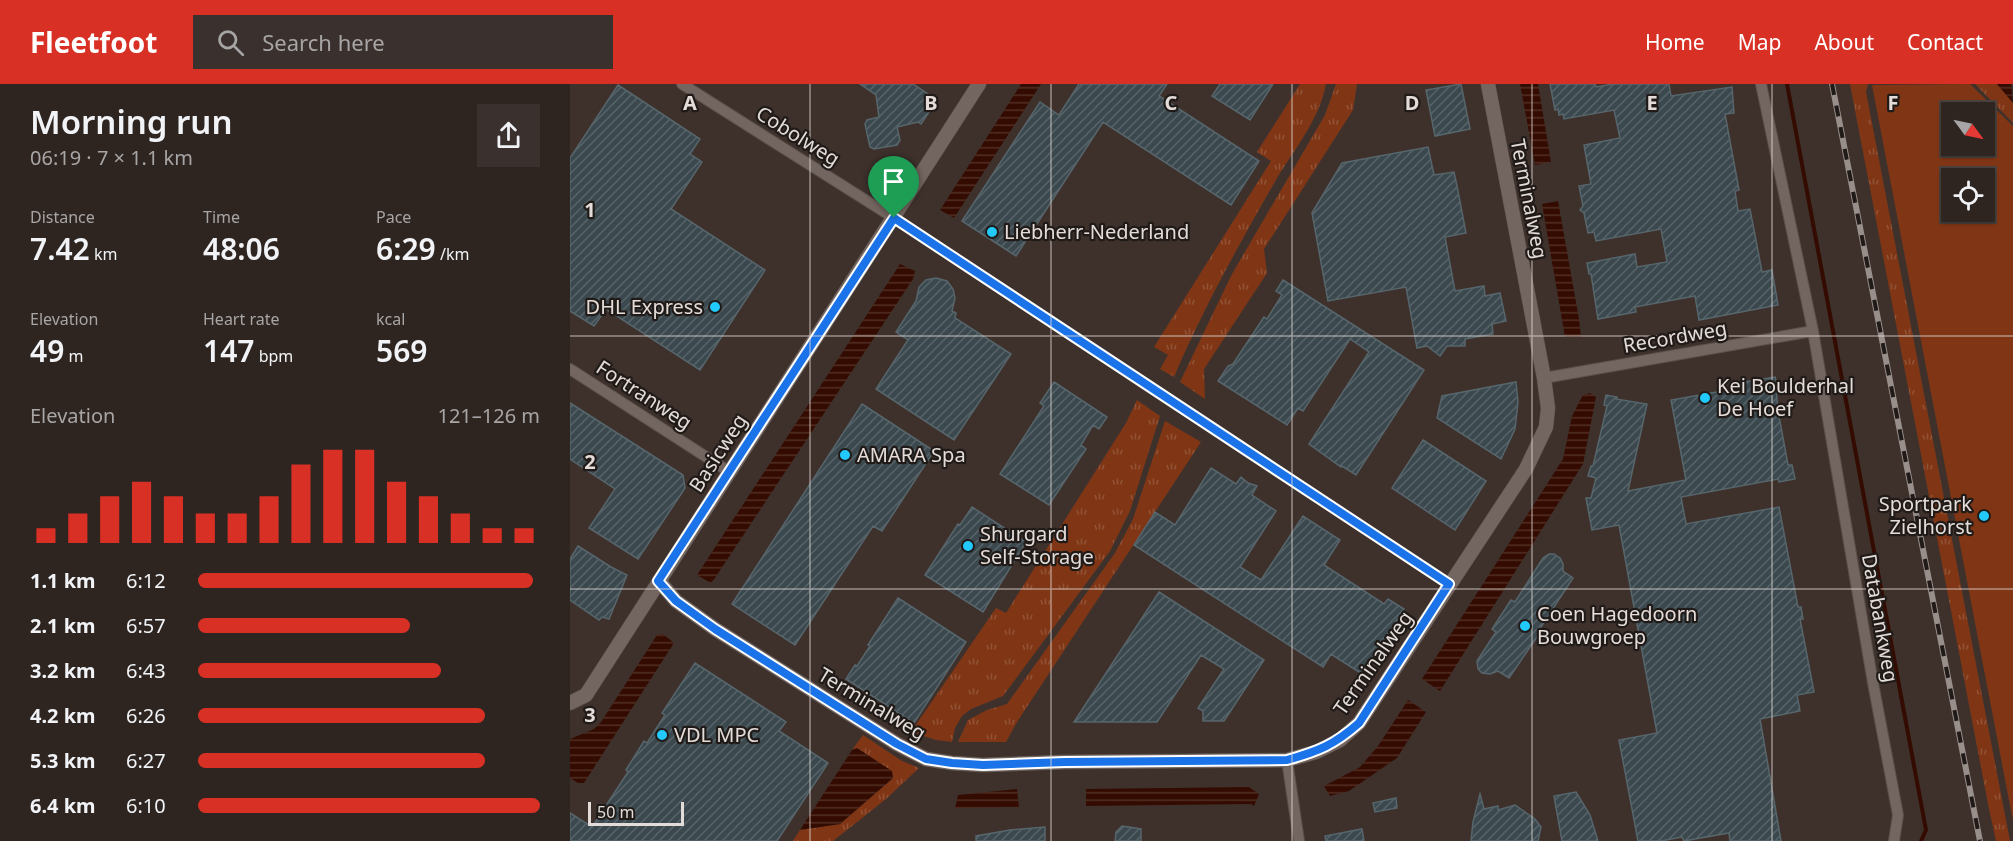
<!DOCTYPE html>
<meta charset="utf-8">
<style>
body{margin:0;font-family:"Noto Sans",sans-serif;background:#3a312e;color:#f1f3f6;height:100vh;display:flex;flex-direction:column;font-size:22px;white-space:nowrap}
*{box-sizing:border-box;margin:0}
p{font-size:20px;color:#a7a5a5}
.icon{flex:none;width:33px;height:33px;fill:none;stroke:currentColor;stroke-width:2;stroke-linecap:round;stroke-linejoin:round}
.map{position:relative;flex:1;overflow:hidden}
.drawer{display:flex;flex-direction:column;background:#2e2521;width:570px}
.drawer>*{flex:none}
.needle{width:39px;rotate:123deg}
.buttons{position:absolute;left:1371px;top:18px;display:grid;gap:12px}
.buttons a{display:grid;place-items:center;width:54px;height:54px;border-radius:0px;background:#2e2521;box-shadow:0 2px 4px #0004,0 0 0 2px #49423f;font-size:30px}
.scale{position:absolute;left:18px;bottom:15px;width:96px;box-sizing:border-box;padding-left:6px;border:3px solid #e4dcd8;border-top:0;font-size:16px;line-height:21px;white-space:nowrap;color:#e4dcd8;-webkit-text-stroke:4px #201b18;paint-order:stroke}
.pin{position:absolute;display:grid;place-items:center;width:51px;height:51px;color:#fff;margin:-62px -26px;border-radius:50% 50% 50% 0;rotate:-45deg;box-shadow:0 0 6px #0007}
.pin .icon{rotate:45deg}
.round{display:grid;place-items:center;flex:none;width:63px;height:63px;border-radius:0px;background:#3a312e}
.head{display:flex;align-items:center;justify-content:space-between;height:102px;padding:0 30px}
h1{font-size:33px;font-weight:600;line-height:45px}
.figures{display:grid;grid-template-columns:repeat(3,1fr);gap:9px;height:102px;padding:6px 30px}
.figures div{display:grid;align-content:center}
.figures b{font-size:30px;font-weight:600}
.figures small{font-size:16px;font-weight:400}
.figures p{font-size:16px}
.chart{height:168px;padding:12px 30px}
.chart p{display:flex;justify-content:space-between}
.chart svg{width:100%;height:108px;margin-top:6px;stroke:#d93025;stroke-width:6}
ul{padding:0 30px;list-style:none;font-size:20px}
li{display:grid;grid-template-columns:96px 72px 1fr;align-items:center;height:45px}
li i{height:15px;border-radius:8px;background:#d93025}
header{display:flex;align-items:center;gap:36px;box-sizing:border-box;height:84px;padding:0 30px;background:#d93025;color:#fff}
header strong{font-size:28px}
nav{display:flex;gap:33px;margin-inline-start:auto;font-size:21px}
.search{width:420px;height:54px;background:#3a312e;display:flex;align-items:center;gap:15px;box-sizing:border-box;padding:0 21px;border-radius:0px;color:#a7a5a5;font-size:22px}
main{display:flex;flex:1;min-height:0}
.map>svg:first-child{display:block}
.grass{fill:url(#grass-tufts)}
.pitch{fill:#803615;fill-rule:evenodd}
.water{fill:url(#water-rules)}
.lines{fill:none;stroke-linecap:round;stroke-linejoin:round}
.stream{stroke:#340b00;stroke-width:4}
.building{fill:url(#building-hatch);stroke:#57666c;stroke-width:1.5}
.minor-casing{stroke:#5a504b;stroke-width:12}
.tertiary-casing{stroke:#5a504b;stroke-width:15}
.minor{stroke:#73655f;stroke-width:10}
.tertiary{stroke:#73655f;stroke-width:14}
.rail-casing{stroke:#988e8a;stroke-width:6}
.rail{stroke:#201b18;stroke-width:4;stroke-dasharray:11;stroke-linecap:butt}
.route-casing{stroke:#fff;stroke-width:12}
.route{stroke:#1a73e8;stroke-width:8}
.grid{fill:none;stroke:#e4dcd8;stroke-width:1.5;stroke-opacity:0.55}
.poi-dot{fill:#21c9fd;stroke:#201b18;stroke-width:2}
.labels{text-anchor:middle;stroke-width:4.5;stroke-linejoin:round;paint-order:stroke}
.street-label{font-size:20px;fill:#e4dcd8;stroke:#201b18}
.poi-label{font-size:20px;fill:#e4dcd8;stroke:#201b18;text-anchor:start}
.grid-label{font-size:20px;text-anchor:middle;font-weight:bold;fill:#e4dcd8;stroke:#201b18;stroke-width:4.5;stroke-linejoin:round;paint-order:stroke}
</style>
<header>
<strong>Fleetfoot</strong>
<div class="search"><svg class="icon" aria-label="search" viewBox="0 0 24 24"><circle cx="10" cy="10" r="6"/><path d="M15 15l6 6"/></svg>Search here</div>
<nav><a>Home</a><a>Map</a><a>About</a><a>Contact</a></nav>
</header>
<main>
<section class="drawer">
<div class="head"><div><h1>Morning run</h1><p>06:19 · 7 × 1.1 km</p></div><a class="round"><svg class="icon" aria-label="share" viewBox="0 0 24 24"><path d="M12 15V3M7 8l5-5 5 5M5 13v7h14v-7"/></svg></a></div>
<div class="figures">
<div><p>Distance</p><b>7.42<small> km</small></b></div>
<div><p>Time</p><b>48:06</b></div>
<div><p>Pace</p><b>6:29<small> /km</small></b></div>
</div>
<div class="figures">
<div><p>Elevation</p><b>49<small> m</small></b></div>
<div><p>Heart rate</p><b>147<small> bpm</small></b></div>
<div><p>kcal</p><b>569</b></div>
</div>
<div class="chart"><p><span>Elevation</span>121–126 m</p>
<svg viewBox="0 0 160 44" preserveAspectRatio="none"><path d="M5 44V38M15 44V32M25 44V25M35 44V19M45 44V25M55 44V32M65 44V32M75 44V25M85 44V12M95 44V6M105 44V6M115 44V19M125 44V25M135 44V32M145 44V38M155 44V38"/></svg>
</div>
<ul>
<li><b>1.1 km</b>6:12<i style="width:98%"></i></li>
<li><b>2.1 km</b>6:57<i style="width:62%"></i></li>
<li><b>3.2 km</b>6:43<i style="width:71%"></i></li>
<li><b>4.2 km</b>6:26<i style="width:84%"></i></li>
<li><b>5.3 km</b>6:27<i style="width:84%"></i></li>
<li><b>6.4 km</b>6:10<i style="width:100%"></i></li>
</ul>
</section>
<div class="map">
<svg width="1443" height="757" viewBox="0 0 1443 757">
<defs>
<pattern id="grass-tufts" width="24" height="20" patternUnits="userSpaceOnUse" patternTransform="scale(1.5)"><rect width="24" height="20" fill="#803615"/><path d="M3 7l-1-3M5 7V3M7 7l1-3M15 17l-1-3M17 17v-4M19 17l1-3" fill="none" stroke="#925236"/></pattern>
<pattern id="water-rules" width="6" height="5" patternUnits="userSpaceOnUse" patternTransform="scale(1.5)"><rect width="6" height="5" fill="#340b00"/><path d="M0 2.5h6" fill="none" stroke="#512e24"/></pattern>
<pattern id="building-hatch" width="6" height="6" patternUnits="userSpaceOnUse" patternTransform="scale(1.5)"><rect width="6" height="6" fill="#3b494f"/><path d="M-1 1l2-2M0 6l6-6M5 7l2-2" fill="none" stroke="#576368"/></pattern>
</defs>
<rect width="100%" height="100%" fill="#3e312c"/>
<path class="grass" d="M730,0H756C749,38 721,69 703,101C667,164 632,227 604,293L590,285L598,271L584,263L701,77L687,68Z
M766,0H787L783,26L694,165L697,189L634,285L635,315L610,298L662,190L755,31Z
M1280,0H1298L1296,8L1440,757H1426L1419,725Z
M1405,0H1427L1443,19V39Z
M567,316L590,332L560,427L540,467L433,612L401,625L392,632L385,644L382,658L366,656L341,648L426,524L436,529L556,339Z
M595,337L631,358L447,638L436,658H388L398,636L417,626L437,620L545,469L563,435Z
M293,651L332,677L349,684L316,715L263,757H223L230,746L270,740L323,694L321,687L287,664L282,666Z"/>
<path class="pitch" d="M1400,0L1443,42V737L1302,1ZM1414,28V62H1382V28ZM1414,94V128H1382V94Z"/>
<path class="water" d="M451,0H471L384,134L370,126Z
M950,0H968L981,78L965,81Z
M1427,0H1441L1443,19Z
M988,117L1009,235L1011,253H995L972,120Z
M330,180L345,187L343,195L145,494L141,499L127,491Z
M1020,309L1026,313L1013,380L870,607L852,595L993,375L1002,332L1013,311Z
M93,550L104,559L14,699H8L0,694V655L24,645L31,638L87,551Z
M838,616L856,628L827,674L779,707L760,712L754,702L790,683L808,662Z
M287,664L322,687L323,694L270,740L230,746L282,666Z
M679,703L689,710L684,722L681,720L516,722V705Z
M447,705L449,723L385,724L388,711Z"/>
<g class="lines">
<path class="stream" d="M1217,0L1356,746L1351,757"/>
</g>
<path class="building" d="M290,0H343L367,16L351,40L348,38L327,43L330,56L327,61L304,65L300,63L295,40L297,36L309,33L306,11Z
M509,0H597L589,12L689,77L661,121L533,38L446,172L392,137L470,18L489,31Z
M650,0H703L680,36L642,12Z
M891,0L900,45L865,52L856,6Z
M980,0H1025L1026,3L1043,0H1099L1101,12L1162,3L1164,29L1155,30L1169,106L1165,107L1168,127L1180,125L1192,188L1202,186L1208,221L1129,236L1125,212L1065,223L1066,228L1028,235L1021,190H1019L1017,179L1065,170L1067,183L1097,178L1091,145L1026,157L1024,148L1018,149L1014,129L1010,126L1013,122L1009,102L1021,100L1014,61L1050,54L1044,26L994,35L993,30L989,31L988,25L985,26Z
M48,1L130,55L120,70L132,78L101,125L195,186L130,286L36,225L24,242L0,227V74Z
M858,63L864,91L884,88L887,102L896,149L875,153L885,207L914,202L915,212L930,209L936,237L922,240L923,250L895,255V262H877L870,272L857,262L847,264L836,203L758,217L742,129L772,79Z
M366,194L377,197L383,205L385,214L382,227L386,229L385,234L441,270L384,356L306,305L338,256L326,248L346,217L349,203L356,196Z
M713,196L854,286L786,391L772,382L771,383L739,360L799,268L780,255L733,327L728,324L717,341L648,297L658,282L663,280L694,233L697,235L712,211L706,207Z
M1205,293L1208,303L1206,304L1208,327L1218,381H1222L1225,395L1209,398L1208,395L1111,413L1116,440L1209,423L1228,523H1231L1233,535H1230L1244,608L1227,611L1230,627L1190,635L1211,757H1160L1159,749L1114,757L1112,753L1091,757H1068L1049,656L1087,649L1049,441L1022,446L1016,414H1021L1026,394L1018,392L1021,382H1023L1037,322L1034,321L1036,311L1047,313L1046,315L1077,320L1058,407L1116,396L1101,316L1175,303V298Z
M484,298L537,333L529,345L523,341L511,361L516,365L479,421L430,390L474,322L470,319Z
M946,298L948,318L945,345L931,375L867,334L872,312Z
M0,319L113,391L115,404L68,475L19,444L45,405L0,375Z
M292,320L364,367L312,447L303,442L225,561L162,520Z
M853,356L916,397L885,446L822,404Z
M641,384L666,400L671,393L678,399L687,402L682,411L706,427L670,483L691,496L733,432L770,456L754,481L814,520L818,515L834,525L792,590L761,570L753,583L564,461L585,428L605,441Z
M402,423L456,458L413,528L355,491L388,440L390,441Z
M8,462L41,483L57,491L39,535L32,533L29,536L0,516V475Z
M979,470H984L990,474L993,480V487L1003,494L969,546L971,547L939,594L928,587L920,590L912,589L908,585L907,577L926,548L922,545L941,516L945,518L973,474Z
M589,508L694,576L654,637H633V627L628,624L654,585L631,571L587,638H504Z
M328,514L396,558L344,639L276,595L285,581L287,582L300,562L298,561Z
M125,579L216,638L209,647L258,679L207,757H0V729L22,743L58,688L56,686L74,657L77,659L95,631L92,629Z
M1006,708L1020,731L1028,757H992L984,712Z
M910,710L914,725L928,722V726L945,721L965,735L971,743L968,757H901L903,738Z
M826,714L827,724L805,728L803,719Z
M552,742L571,745V757H545L546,748Z
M475,743V757H406V752L440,746Z
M792,745L794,757H756L755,752Z"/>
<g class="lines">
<g class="minor-casing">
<path id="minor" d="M112,0L324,134L879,500
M1191,0L1243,247L1303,599L1328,731L1324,757
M0,285L158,387
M974,294L1243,247
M717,676L729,757"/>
</g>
<g class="tertiary-casing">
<path id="tertiary" d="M89,497L106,517L145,545L327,660L356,675L382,679L413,681L495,678L717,676L746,668L770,656L789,639L956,385L976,343L978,324L974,294L918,0
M0,619L16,611L409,0"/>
</g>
<use href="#minor" class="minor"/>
<use href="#tertiary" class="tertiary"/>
<g class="rail-casing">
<path id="rail" d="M1262,0L1410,757"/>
</g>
<use href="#rail" class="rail"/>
</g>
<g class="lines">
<g class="route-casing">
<path id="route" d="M324,134L879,500L789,639C764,661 749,667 717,676L495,678L413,681L382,679L356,675L327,660L145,545L106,517L88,497Z"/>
</g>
<use href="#route" class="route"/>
</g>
<path class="grid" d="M240,0V757M481,0V757M722,0V757M962,0V757M1202,0V757M0,252H1443M0,505H1443"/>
<g class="poi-dot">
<circle cx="422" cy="148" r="6"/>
<circle cx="145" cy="223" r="6"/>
<circle cx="1135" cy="314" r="6"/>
<circle cx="275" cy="371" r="6"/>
<circle cx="1414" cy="432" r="6"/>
<circle cx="398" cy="462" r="6"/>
<circle cx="955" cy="542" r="6"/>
<circle cx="92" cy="651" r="6"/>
</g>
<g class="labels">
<g class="street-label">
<text transform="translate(228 52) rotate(32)" y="7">Cobolweg</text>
<text transform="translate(959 115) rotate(79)" y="7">Terminalweg</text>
<text transform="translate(1105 253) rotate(-10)" y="7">Recordweg</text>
<text transform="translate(74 311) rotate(33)" y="7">Fortranweg</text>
<text transform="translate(148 369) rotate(-57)" y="7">Basicweg</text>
<text transform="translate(1310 534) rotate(80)" y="7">Databankweg</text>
<text transform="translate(803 579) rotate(-55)" y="7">Terminalweg</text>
<text transform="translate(302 620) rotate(31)" y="7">Terminalweg</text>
</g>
<g class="poi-label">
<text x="434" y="155">Liebherr-Nederland</text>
<text x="133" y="230" text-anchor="end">DHL Express</text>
<text x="1147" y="309">Kei Boulderhal<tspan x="1147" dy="23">De Hoef</tspan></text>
<text x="287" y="378">AMARA Spa</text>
<text x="1402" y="427" text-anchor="end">Sportpark<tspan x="1402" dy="23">Zielhorst</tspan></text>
<text x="410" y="457">Shurgard<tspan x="410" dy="23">Self-Storage</tspan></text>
<text x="967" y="537">Coen Hagedoorn<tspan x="967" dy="23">Bouwgroep</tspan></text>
<text x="104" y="658">VDL MPC</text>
</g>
</g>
<g class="grid-label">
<text x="120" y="26">A</text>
<text x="361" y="26">B</text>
<text x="601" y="26">C</text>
<text x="842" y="26">D</text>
<text x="1082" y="26">E</text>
<text x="1323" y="26">F</text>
<text x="20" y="133">1</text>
<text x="20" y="385">2</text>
<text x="20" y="638">3</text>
</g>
</svg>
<div class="buttons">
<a><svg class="needle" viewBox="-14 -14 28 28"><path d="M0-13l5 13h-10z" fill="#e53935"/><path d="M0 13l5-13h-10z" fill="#a7a5a5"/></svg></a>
<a><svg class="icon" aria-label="locate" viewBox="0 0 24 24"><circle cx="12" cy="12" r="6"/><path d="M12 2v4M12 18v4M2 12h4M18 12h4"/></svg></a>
</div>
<div class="scale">50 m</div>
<div class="pin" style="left:324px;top:134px;background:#1e9e55"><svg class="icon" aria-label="arrive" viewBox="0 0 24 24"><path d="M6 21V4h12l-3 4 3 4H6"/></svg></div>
</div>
</main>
